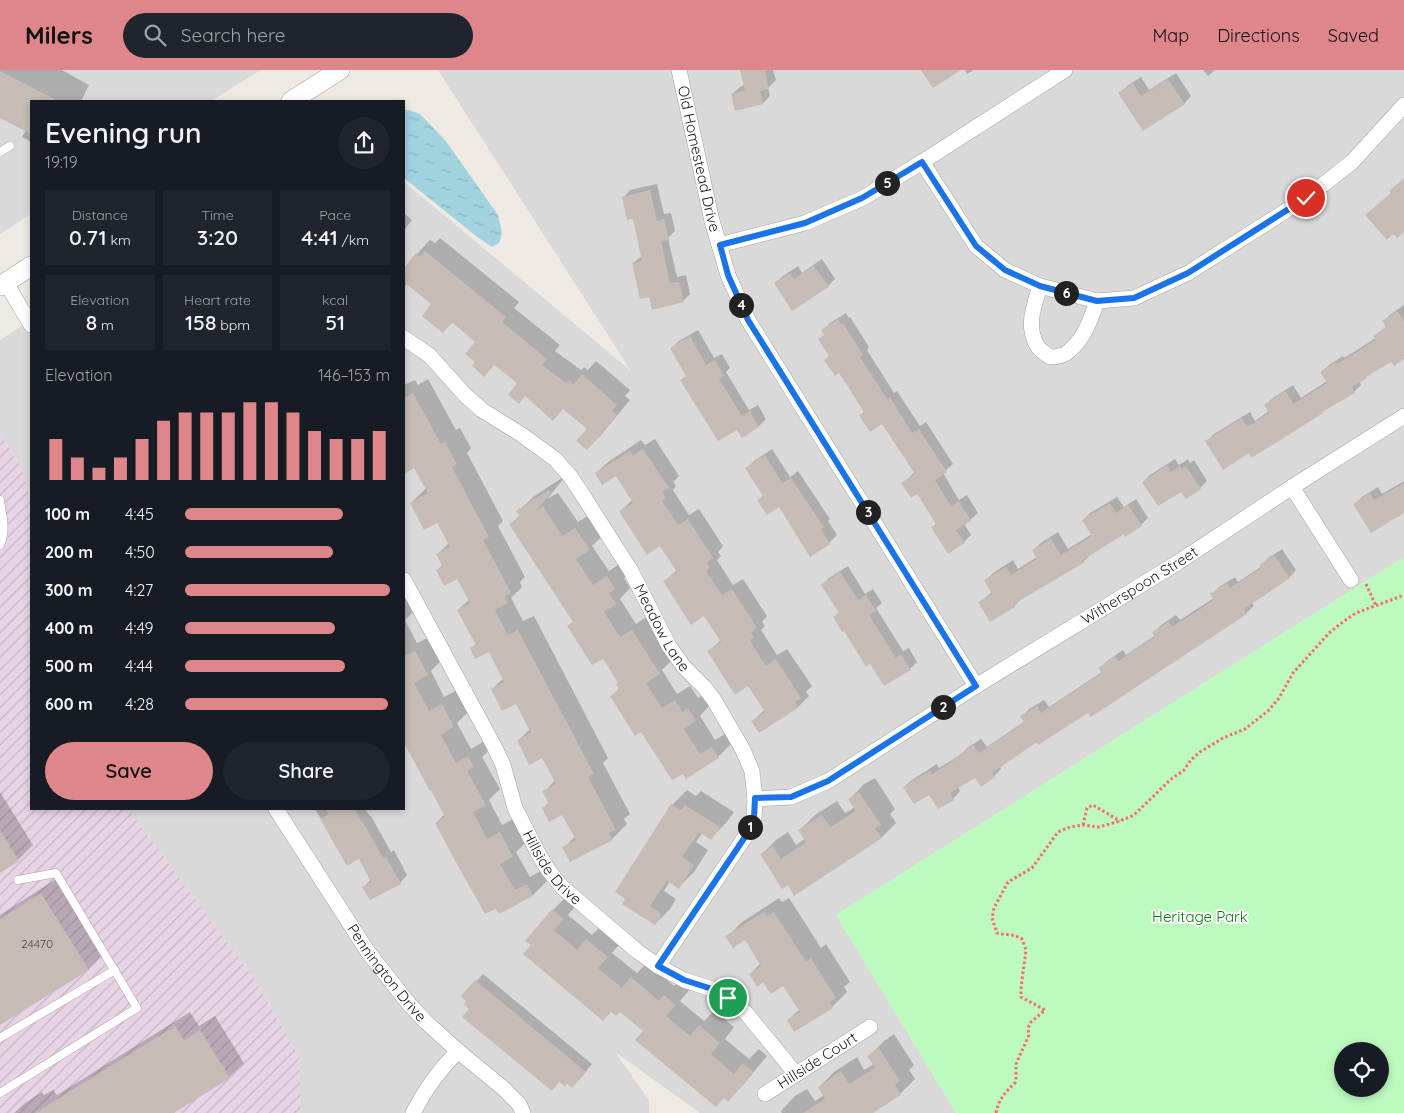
<!DOCTYPE html>
<meta charset="utf-8">
<style>
body{margin:0;font-family:Quicksand,sans-serif;background:#20242c;color:#f1f3f6;height:100vh;display:flex;flex-direction:column;font-size:19px;white-space:nowrap}
*{box-sizing:border-box;margin:0}
p{font-size:16px;color:#9ea1a6}
.icon{flex:none;width:28px;height:28px;fill:none;stroke:currentColor;stroke-width:2;stroke-linecap:round;stroke-linejoin:round}
.map{position:relative;flex:1;overflow:hidden}
.details{position:absolute;left:30px;top:30px;width:375px;height:710px;display:flex;flex-direction:column;background:#171b24;border-radius:0px;box-shadow:0 2px 8px #0003}
.details>*{flex:none}
.fabs{position:absolute;left:1334px;top:972px;display:grid;gap:10px}
.fabs a{display:grid;place-items:center;width:55px;height:55px;border-radius:50%;background:#171b24;box-shadow:0 2px 8px #0003;font-size:25px}
.pin{position:absolute;display:grid;place-items:center;width:42px;height:42px;color:#fff;margin:-21px;border:2px solid #fff;border-radius:50%;box-shadow:0 1px 5px #0007}
.km{position:absolute;width:25px;height:25px;margin:-12px;border-radius:50%;background:#222;color:#fff;font-size:14px;line-height:25px;text-align:center}
.round{display:grid;place-items:center;flex:none;width:52px;height:52px;border-radius:26px;background:#20242c}
.overview{display:flex;align-items:center;justify-content:space-between;height:85px;padding:0 15px}
h1{font-size:28px;font-weight:600;line-height:38px}
.stats{display:grid;grid-template-columns:repeat(3,1fr);gap:8px;height:85px;padding:5px 15px}
.stats div{display:grid;align-content:center;border-radius:0px;background:#20242c;text-align:center}
.stats b{font-size:21px;font-weight:600}
.stats small{font-size:14px;font-weight:400}
.stats p{font-size:14px}
.chart{height:140px;padding:10px 15px}
.chart p{display:flex;justify-content:space-between}
.chart svg{width:100%;height:90px;margin-top:5px;stroke:#df868b;stroke-width:6}
.primary-button{display:flex;gap:10px;margin-top:auto;padding:10px 15px}
.primary-button a{flex:1;height:58px;border-radius:30px;background:#df868b;color:#111;font-size:20px;font-weight:600;line-height:58px;text-align:center}
.primary-button a+a{background:#20242c;color:#f1f3f6}
ul{padding:0 15px;list-style:none;font-size:16px}
li{display:grid;grid-template-columns:80px 60px 1fr;align-items:center;height:38px}
li i{height:12px;border-radius:6px;background:#df868b}
header{display:flex;align-items:center;gap:30px;box-sizing:border-box;height:70px;padding:0 25px;background:#df868b;color:#111}
header strong{font-size:24px}
nav{display:flex;gap:28px;margin-inline-start:auto;font-size:18px}
.search{width:350px;height:45px;background:#20242c;display:flex;align-items:center;gap:12px;box-sizing:border-box;padding:0 18px;border-radius:28px;color:#9ea1a6;font-size:19px}
.map>svg:first-child{display:block}
.residential{fill:#dad9d9}
.industrial{fill:url(#industrial-furrows)}
.park{fill:#bdfabf;fill-rule:evenodd}
.water{fill:url(#water-ripples)}
.shadow{fill:#0003}
.building{fill:#c6bbb5}
.lines{fill:none;stroke-linecap:round;stroke-linejoin:round}
.service-casing{stroke:#a3a3a3;stroke-width:9}
.minor-casing{stroke:#a3a3a3;stroke-width:16}
.tertiary-casing{stroke:#a3a3a3;stroke-width:20}
.path{stroke:#fc6d65;stroke-width:3;stroke-dasharray:2.5 2.5;stroke-linecap:butt}
.service{stroke:#fff;stroke-width:8}
.minor{stroke:#fff;stroke-width:15}
.tertiary{stroke:#fff;stroke-width:19}
.route-casing{stroke:#fff;stroke-width:10}
.route{stroke:#1a73e8;stroke-width:6}
.labels{text-anchor:middle;stroke-width:4;stroke-linejoin:round;paint-order:stroke}
.number-label{font-size:12px;fill:#464442}
.street-label{font-size:15px;fill:#1c1c1c;stroke:#fff}
.park-label{font-size:15px;fill:#097b0e;stroke:#fff}
</style>
<header>
<strong>Milers</strong>
<div class="search"><svg class="icon" aria-label="search" viewBox="0 0 24 24"><circle cx="10" cy="10" r="6"/><path d="M15 15l6 6"/></svg>Search here</div>
<nav><a>Map</a><a>Directions</a><a>Saved</a></nav>
</header>
<div class="map">
<svg width="1404" height="1043" viewBox="0 0 1404 1043">
<defs>
<pattern id="industrial-furrows" width="10" height="10" patternUnits="userSpaceOnUse" patternTransform="scale(1.25)"><rect width="10" height="10" fill="#e7d3e4"/><path d="M-1 1l2-2M0 10L10 0M9 11l2-2" fill="none" stroke="#c6b5c3"/></pattern>
<pattern id="water-ripples" width="26" height="14" patternUnits="userSpaceOnUse" patternTransform="scale(1.25)"><rect width="26" height="14" fill="#a1d2dd"/><path d="M2 4q2-2 4 0t4 0M15 11q2-2 4 0t4 0" fill="none" stroke="#8ab4bd"/></pattern>
</defs>
<rect width="100%" height="100%" fill="#eee9e2"/>
<path class="residential" d="M0,0H261L211,31H31V144L0,164Z
M438,0H1404V487L836,845L956,1043H700L615,982L649,1030V1043H301L299,987L257,913L128,739H404V112L631,301Z
M31,250V431L20,395L0,363V270Z"/>
<path class="industrial" d="M0,363L20,395L31,431V739H128L257,913L299,987L301,1043H0Z"/>
<path class="park" d="M1404,487V1043H956L836,845ZM1342,981H1380V1019H1342Z"/>
<path class="water" d="M404,40H408L420,44L445,70L498,145L502,163L499,173L492,177L476,166L404,108Z"/>
<path class="shadow" d="M0,0H62L89,15L81,31H31V72L22,67L26,60L0,46Z
M741,0H773L776,10L768,18L770,26L763,33L736,40L732,24L740,17L745,15Z
M965,0H974L967,4Z
M1203,0H1215L1208,6Z
M1176,3L1191,26L1184,34L1120,23L1127,16L1141,7L1149,20Z
M657,114L664,144L671,143L675,161L668,168L677,207L686,205L690,224L683,231L650,225L633,193L642,186L634,147L623,128L630,120Z
M404,143L412,150L404,160Z
M440,168L519,232L514,238L560,275L555,281L581,300L584,297L588,300L596,291L630,320L625,326L630,330L601,365L587,379L589,359L564,338L526,325L519,313L495,294L484,305L477,292V271L453,252L443,261L433,234L408,213L404,217V200L417,184L430,170L435,173Z
M822,189L835,209L828,216L775,213L783,206L798,196L802,203Z
M1404,235V287L1392,290L1370,303L1359,311L1361,315L1354,322L1322,342L1249,382L1207,371L1214,364L1250,342L1255,351L1269,341L1265,335L1273,328L1293,315L1301,328L1327,311L1321,302L1329,295L1343,286L1344,288L1376,268L1375,266L1387,256L1383,251L1391,244Z
M846,243L849,248L850,247L869,277L867,280L894,323L897,321L920,356L926,352L953,394L943,403L959,430L967,425L978,443L970,450L964,454L971,465L964,472L937,453L918,423L903,413L915,402L882,352L865,342L830,286L825,264L823,260L830,253Z
M698,260L714,288L722,284L730,298L726,302L749,340L758,335L766,349L759,356L742,366L737,358L687,305L672,278L679,271Z
M428,309L456,360L460,358L471,378L467,383L503,451L498,456L525,507L520,512L522,517L511,528L523,551L534,546L608,688L603,693L630,744L624,749L627,754L612,769L564,778L575,766L563,743L543,738L549,732L544,722L555,710L543,686L518,671L530,659L516,632L492,619L504,608L489,580L471,578L476,574L458,540L470,529L458,507L437,501L443,494L438,484L449,473L438,451L411,433L426,418L415,397L404,403V315L415,310L418,315Z
M655,369L679,406L673,412L676,416L673,420L689,445L699,439L723,476L718,482L721,486L717,490L733,515L743,509L767,546L762,552L765,556L761,560L777,585L787,579L812,616L806,622L809,626L798,637L760,662L753,651L765,639L749,614L709,581L721,570L705,545L665,511L677,500L661,474L620,442L632,430L616,405L596,403L608,392L641,370L645,375Z
M772,379L790,407L798,401L830,449L828,451L837,465L829,473L810,485L779,436L759,430L764,425L747,398L754,391Z
M1175,389L1179,395L1188,389L1190,393L1194,390L1207,411L1200,418L1181,420L1143,412L1150,405Z
M565,406V407L547,429L558,423L578,452L591,444L604,464L592,476L609,501L622,492L629,503L624,508L630,518L620,529L636,554L648,546L674,588L662,600L677,624L690,616L698,628L704,624L710,635L700,646L715,670L727,663L733,672L718,687L687,708L612,626L620,618L619,612L603,587L568,556L574,551L511,454L520,445L518,442L533,427Z
M1404,411V442L1355,434L1362,427L1378,417L1382,424Z
M1117,427L1124,437L1136,429L1148,448L1141,455L1124,463L1091,484L1084,491L1022,528L1014,536L980,532L992,522L986,510L993,503L1013,490L1018,499L1037,487L1033,480L1041,473L1058,462L1068,479L1092,464L1083,450L1090,443Z
M1282,479L1296,500L1289,508L1251,532L1254,536L1246,543L1089,641L1037,671L1000,696L1001,699L994,706L981,715L975,707L958,717L960,721L953,729L904,717L912,710L937,694L939,698L962,684L967,678L981,669L987,677L1025,651L1022,647L1029,639L1044,630L1049,637L1102,602L1100,598L1107,591L1123,580L1126,585L1156,565L1154,562L1161,555L1176,545L1180,550L1214,528L1212,524L1219,517L1235,507L1238,512L1262,496L1261,495L1268,488Z
M848,496L865,524L873,519L882,533L876,538L903,581L909,578L917,592L910,599L871,592L834,547L839,542L822,515L829,508Z
M409,527L416,539L405,550L417,573L430,567L442,590L431,601L444,627L457,620L468,642L457,653L471,679L483,672L488,681L482,687L500,719L489,730L502,755L515,748L527,771L516,782L530,807L542,800L548,810L533,825L499,843L436,753L445,744L432,718L430,719L404,670V529Z
M875,708L895,739L890,744L896,753L881,768L788,813L762,784L776,770L788,762L796,775L805,769L800,760L815,745L837,731L845,743L855,737L850,729L864,714Z
M687,720L696,726L701,721L734,742L726,753L711,768L702,763L696,772L708,780L694,802L679,817L670,811L664,821L676,829L670,839L655,854L627,828L617,822L672,735Z
M0,722L33,775L18,790L0,801Z
M315,739H365L370,746H371L391,782L394,780L407,805L400,813L364,817L371,809L359,788L348,794Z
M56,809L103,884L88,899L0,954V845Z
M568,825L578,833L568,845L592,865L602,855L622,871L612,883L637,903L647,893L674,916L680,911L690,919L680,931L704,951L714,941L734,957L725,969L749,989L759,979L767,986L743,1015L728,1030L645,961L527,870L553,840Z
M779,828L782,832L789,828L821,878L826,874L850,912L844,917L847,922L832,937L795,960L788,950L800,939L784,914L763,911L750,904L761,893L746,869L727,867L742,852Z
M483,904L592,994L580,1009L567,1012L560,1011L552,1020L471,938L468,931L463,926Z
M190,942L199,956L215,946L244,993L229,1007L172,1043H14L25,1033L42,1022L44,1025L53,1020L57,1025Z
M894,964L914,995L909,1000L915,1009L900,1024L871,1043H782L781,1041L795,1026L807,1019L815,1031L824,1025L819,1017L834,1002L857,987L864,1000L874,994L869,986L884,971Z"/>
<path class="building" d="M740,0H765L769,19L760,21L763,34L735,41L731,24L745,20Z
M921,0H961L933,18Z
M0,1L58,31H31V64L0,48Z
M1168,9L1185,34L1143,61L1118,23L1133,13L1141,26Z
M1404,108V162L1397,168L1393,164L1387,170L1365,145L1391,123L1389,121Z
M650,120L657,151L664,149L669,170L661,171L670,213L679,212L684,232L652,240L649,227L640,229L632,193L642,191L633,149L627,150L622,127Z
M425,181L506,247L502,252L547,289L542,295L566,313L569,310L574,314L582,304L617,335L612,341L617,345L587,380L576,371L587,359L563,339L553,351L525,326L519,334L508,325L517,313L494,295L484,307L472,296L475,292L465,284L475,272L452,252L443,263L422,246L431,234L404,212V198L416,183L420,187Z
M814,196L829,217L792,241L774,213L790,203L794,209Z
M1397,241L1404,251V289L1394,296L1391,292L1366,307L1367,308L1352,317L1355,323L1322,342L1323,343L1279,371L1251,388L1249,383L1223,400L1205,371L1242,348L1247,357L1269,343L1264,335L1285,321L1294,334L1327,313L1320,302L1336,292L1337,294L1376,270L1373,266L1386,257L1382,251Z
M838,249L841,254L843,253L863,285L860,287L887,329L890,327L912,363L919,359L947,402L935,410L951,436L959,431L971,451L956,460L965,473L948,484L931,457L936,454L917,424L911,428L901,413L915,404L882,354L870,362L859,345L864,342L839,303L835,306L824,290L829,286L818,269L824,265L821,260Z
M690,266L706,295L715,290L724,306L719,309L742,346L750,341L759,357L742,368L737,360L718,371L680,310L686,306L670,278Z
M413,323L441,374L445,372L457,394L452,397L489,467L483,470L511,523L505,526L508,533L495,540L508,565L518,560L594,704L588,707L616,760L609,763L613,770L570,792L562,777L576,770L562,745L549,752L542,738L549,734L542,721L556,714L542,688L529,695L517,670L531,663L516,634L502,641L491,619L504,612L489,582L475,589L470,578L476,575L457,540L470,533L457,509L444,516L436,500L443,497L436,484L450,477L437,453L424,460L410,433L428,423L414,398L404,404V328Z
M643,379L669,418L662,422L666,428L662,431L678,455L688,449L713,488L707,492L710,498L706,501L722,525L732,519L757,558L751,562L754,568L750,571L766,596L776,589L801,628L795,632L798,638L759,663L751,651L765,642L748,616L735,625L707,581L721,572L704,546L691,555L663,511L677,502L660,476L647,485L619,441L633,433L616,406L602,415L595,403L630,381L633,386Z
M765,385L782,413L791,408L824,457L821,459L830,474L810,487L779,437L767,445L757,430L763,426L745,398Z
M1167,395L1171,402L1180,396L1182,399L1186,396L1201,419L1186,429L1181,422L1158,436L1142,412Z
M1404,413V443L1371,463L1353,434L1370,423L1374,430Z
M549,420L551,423L536,441L543,436L562,466L575,458L590,480L576,489L593,515L607,506L615,519L609,523L616,534L604,542L620,567L632,560L660,604L646,613L662,638L675,630L682,642L688,638L696,651L684,659L700,684L712,677L719,688L686,709L683,704L672,710L641,662L635,666L610,626L620,620L616,614L618,613L603,589L592,595L567,556L573,552L509,454L520,447L516,441Z
M1110,433L1116,443L1128,435L1142,456L1125,467L1124,464L1083,490L1085,492L1014,534L1015,537L990,552L978,532L992,524L984,510L1006,497L1011,505L1037,489L1032,480L1051,469L1061,485L1092,466L1082,450Z
M1274,485L1290,508L1244,539L1247,544L1091,647L1088,643L1038,675L1037,672L992,703L995,707L981,717L975,708L950,723L954,730L938,739L929,725L914,734L903,717L930,701L932,704L960,686L959,685L973,675L979,683L1024,652L1020,646L1037,636L1041,643L1102,603L1098,598L1115,586L1118,591L1155,567L1152,562L1169,551L1172,557L1214,530L1210,524L1227,513L1230,518L1261,498L1259,495Z
M840,502L858,530L866,525L876,541L869,545L896,588L901,584L911,600L884,616L870,594L866,597L844,561L842,562L833,547L839,543L821,515Z
M415,581L428,605L414,613L429,641L442,634L454,657L441,665L456,693L468,686L474,697L467,701L486,735L473,742L487,769L500,762L513,787L500,794L515,820L527,814L533,826L499,844L496,839L485,844L457,794L435,753L445,747L431,720L430,721L404,673V586Z
M859,722L881,755L875,758L882,768L794,826L788,815L782,819L760,784L773,776L781,789L806,772L798,760L822,745L830,757L856,741L848,729Z
M671,734L681,740L685,735L720,757L711,770L699,762L682,787L694,795L679,819L667,811L650,836L662,844L655,855L622,834L625,829L615,822Z
M326,739H355L362,753L363,752L383,788L386,787L401,814L370,830L362,817L371,812L359,789L347,796L320,749L329,744Z
M0,760L19,791L0,803Z
M41,823L89,900L0,955V849Z
M552,839L564,849L554,860L577,880L586,869L608,887L598,898L622,918L631,907L659,931L664,925L676,935L666,946L690,966L699,955L720,973L711,984L734,1004L743,993L753,1002L728,1032L724,1028L716,1037L635,970L643,961L620,942L616,946L611,942L603,951L523,884L531,875L525,871Z
M764,842L767,846L774,842L806,892L811,888L836,928L830,932L833,938L794,962L787,950L800,942L783,916L771,924L763,912L757,917L749,904L761,896L745,870L733,878L725,866Z
M475,910L586,1002L572,1018L567,1014L565,1017L559,1012L552,1021L462,947L469,939L464,934L466,931L461,926Z
M175,956L184,970L200,960L230,1008L174,1043H35Z
M879,978L900,1011L895,1015L901,1025L873,1043H803L825,1029L818,1017L841,1001L849,1014L875,998L867,986Z"/>
<g class="lines">
<g class="service-casing">
<path id="service" d="M0,82L10,76
M0,430C2,445 7,461 0,475
M0,968L115,900
M0,1023L137,938L56,803L18,810"/>
</g>
<g class="minor-casing">
<g id="minor">
<path id="s1" d="M679,0L712,151L728,205L748,250L976,616"/>
<path d="M922,92L976,176L1005,200L1040,216L1097,231L1134,228L1188,203L1306,128L1352,92L1404,35"/>
<path d="M719,175L805,153L863,128L922,92L1065,0"/>
<path d="M6,213L31,255"/>
<path d="M1040,216C1034,236 1025,257 1038,277C1041,281 1046,284 1050,287C1057,287 1064,286 1069,281C1084,269 1091,249 1097,231"/>
<path id="s2" d="M404,268L429,285L466,326L482,340L522,365L555,389L570,406L582,424L631,501L669,576L684,597L705,618L714,630L743,680L752,701L755,729L754,748L745,767L658,896"/>
<path d="M1292,417L1351,510"/>
<path id="s3" d="M404,510L494,676L503,695L515,738L538,783L549,801L562,817L637,881L658,896L684,910L712,919L728,928L746,943L796,1004"/>
<path id="s4" d="M755,729L791,727L828,711L976,616L1177,493L1292,417L1404,346"/>
<path id="s5" d="M276,739L368,882L409,934L426,952L458,981L503,1018L519,1034L523,1043"/>
<path id="s6" d="M765,1024L870,957"/>
<path d="M413,1043C425,1019 439,1000 458,981"/>
</g>
</g>
<g class="tertiary-casing">
<path id="tertiary" d="M291,31L340,0
M0,216L31,196"/>
</g>
<path class="path" d="M1366,514L1376,536
M1083,755L1087,738L1093,735L1120,751
M996,1043C999,1029 1005,1022 1016,1012V994L1029,965L1028,958L1031,952L1045,940L1021,927V918L1026,880L1022,869C1015,864 1005,865 997,863L992,848L994,838L1008,812L1032,798L1058,762L1070,757L1083,755L1099,757L1120,751L1134,745L1170,710L1184,700L1191,690L1200,682L1223,668L1245,659L1268,641L1279,628L1293,603L1329,563L1344,551L1356,543L1404,525"/>
<use href="#service" class="service"/>
<use href="#minor" class="minor"/>
<use href="#tertiary" class="tertiary"/>
</g>
<g class="lines">
<g class="route-casing">
<path id="route" d="M728,928L712,919L684,910L658,896L745,767L754,748L755,728L791,727L828,711L976,616L748,250L728,205L720,175L805,153L862,128L922,92L976,176L1005,200L1040,216L1097,231L1134,228L1188,203L1306,128"/>
</g>
<use href="#route" class="route"/>
</g>
<g class="labels">
<g class="number-label">
<text x="37" y="878">24470</text>
</g>
<g class="street-label">
<text dy="5" stroke="none"><textPath href="#s1" startOffset="91">Old Homestead Drive</textPath></text>
<text dy="5" stroke="none"><textPath href="#s4" startOffset="444">Witherspoon Street</textPath></text>
<text dy="5" stroke="none"><textPath href="#s2" startOffset="395">Meadow Lane</textPath></text>
<text dy="5" stroke="none"><textPath href="#s3" startOffset="325">Hillside Drive</textPath></text>
<text dy="5" stroke="none"><textPath href="#s5" startOffset="198">Pennington Drive</textPath></text>
<text dy="5" stroke="none"><textPath href="#s6" startOffset="62">Hillside Court</textPath></text>
</g>
<g class="park-label">
<text x="1200" y="852">Heritage Park</text>
</g>
</g>
</svg>
<div class="fabs">
<a><svg class="icon" aria-label="locate" viewBox="0 0 24 24"><circle cx="12" cy="12" r="6"/><path d="M12 2v4M12 18v4M2 12h4M18 12h4"/></svg></a>
</div>
<div class="pin" style="left:728px;top:928px;background:#1e9e55"><svg class="icon" aria-label="arrive" viewBox="0 0 24 24"><path d="M6 21V4h12l-3 4 3 4H6"/></svg></div>
<div class="pin" style="left:1306px;top:128px;background:#d93025"><svg class="icon" aria-label="check" viewBox="0 0 24 24"><path d="M5 12l5 5 9-10"/></svg></div>
<b class="km" style="left:750px;top:757px">1</b>
<b class="km" style="left:943px;top:637px">2</b>
<b class="km" style="left:868px;top:442px">3</b>
<b class="km" style="left:741px;top:235px">4</b>
<b class="km" style="left:887px;top:113px">5</b>
<b class="km" style="left:1066px;top:223px">6</b>
<section class="details">
<div class="overview"><div><h1>Evening run</h1><p>19:19</p></div><a class="round"><svg class="icon" aria-label="share" viewBox="0 0 24 24"><path d="M12 15V3M7 8l5-5 5 5M5 13v7h14v-7"/></svg></a></div>
<div class="stats">
<div><p>Distance</p><b>0.71<small> km</small></b></div>
<div><p>Time</p><b>3:20</b></div>
<div><p>Pace</p><b>4:41<small> /km</small></b></div>
</div>
<div class="stats">
<div><p>Elevation</p><b>8<small> m</small></b></div>
<div><p>Heart rate</p><b>158<small> bpm</small></b></div>
<div><p>kcal</p><b>51</b></div>
</div>
<div class="chart"><p><span>Elevation</span>146–153 m</p>
<svg viewBox="0 0 160 44" preserveAspectRatio="none"><path d="M5 44V24M15 44V33M25 44V38M35 44V33M45 44V24M55 44V15M65 44V11M75 44V11M85 44V11M95 44V6M105 44V6M115 44V11M125 44V20M135 44V24M145 44V24M155 44V20"/></svg>
</div>
<ul>
<li><b>100 m</b>4:45<i style="width:77%"></i></li>
<li><b>200 m</b>4:50<i style="width:72%"></i></li>
<li><b>300 m</b>4:27<i style="width:100%"></i></li>
<li><b>400 m</b>4:49<i style="width:73%"></i></li>
<li><b>500 m</b>4:44<i style="width:78%"></i></li>
<li><b>600 m</b>4:28<i style="width:99%"></i></li>
</ul>
<div class="primary-button"><a>Save</a><a>Share</a></div>
</section>
</div>
